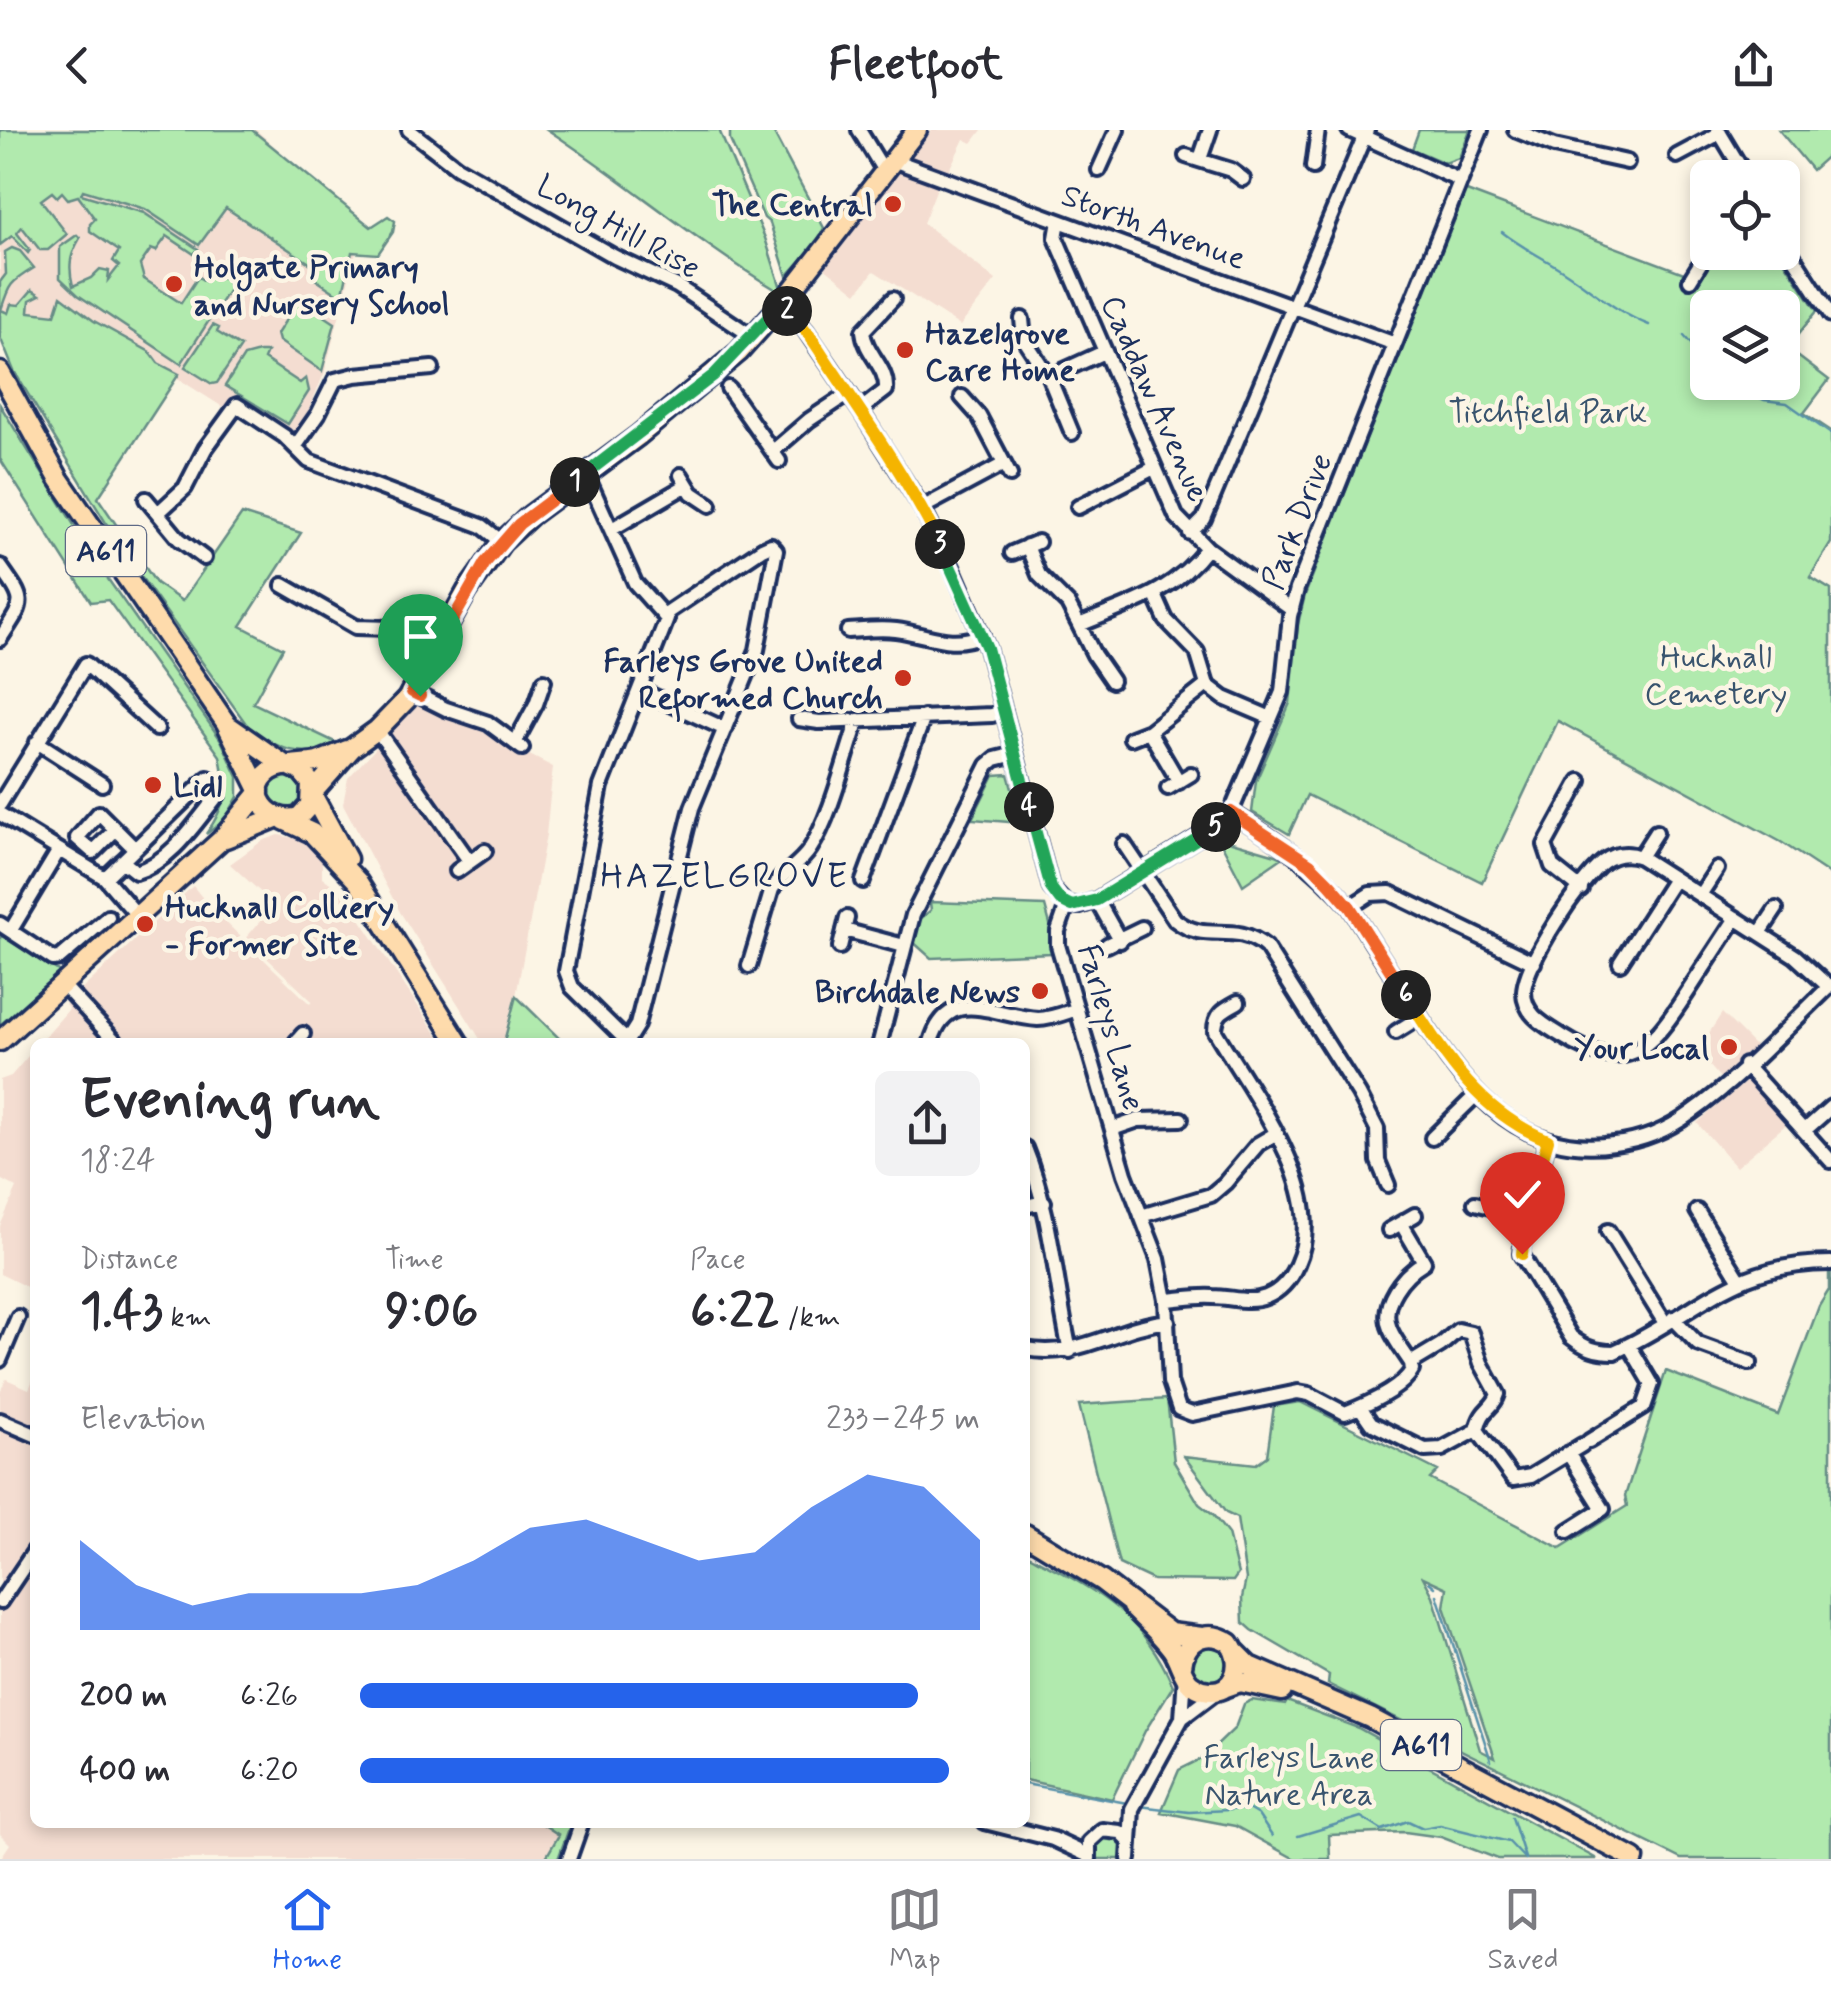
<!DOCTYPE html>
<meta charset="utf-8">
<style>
body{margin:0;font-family:Mynerve,sans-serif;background:#f2f2f3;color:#2b2b33;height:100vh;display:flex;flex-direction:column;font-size:38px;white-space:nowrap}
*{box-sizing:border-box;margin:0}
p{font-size:32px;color:#7c7c81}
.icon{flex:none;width:55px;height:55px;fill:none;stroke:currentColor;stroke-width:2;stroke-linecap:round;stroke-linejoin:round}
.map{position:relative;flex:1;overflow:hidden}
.details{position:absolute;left:30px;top:908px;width:1000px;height:790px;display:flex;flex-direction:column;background:#fff;border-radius:15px;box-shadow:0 5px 15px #0003}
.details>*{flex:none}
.buttons{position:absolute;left:1690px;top:30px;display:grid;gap:20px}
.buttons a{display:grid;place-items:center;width:110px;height:110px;border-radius:15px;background:#fff;box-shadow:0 5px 15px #0003;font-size:50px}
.pin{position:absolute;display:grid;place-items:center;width:85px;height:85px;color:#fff;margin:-102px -42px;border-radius:50% 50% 50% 0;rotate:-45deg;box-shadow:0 0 10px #0007}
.pin .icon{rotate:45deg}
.km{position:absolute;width:50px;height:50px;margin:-25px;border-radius:50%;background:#222;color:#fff;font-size:28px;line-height:50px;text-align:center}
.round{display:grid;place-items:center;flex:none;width:105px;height:105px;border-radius:15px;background:#f2f2f3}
.summary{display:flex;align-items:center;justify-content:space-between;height:170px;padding:0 50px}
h1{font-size:55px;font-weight:700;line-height:75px}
.figures{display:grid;grid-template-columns:repeat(3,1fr);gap:15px;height:170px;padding:10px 50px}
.figures div{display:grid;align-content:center}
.figures b{font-size:50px;font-weight:700}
.figures small{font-size:28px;font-weight:400}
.figures p{font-size:28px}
.chart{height:280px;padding:20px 50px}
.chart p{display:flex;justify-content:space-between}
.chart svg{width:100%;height:180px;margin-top:10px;fill:#2563eb;opacity:.7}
ul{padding:0 50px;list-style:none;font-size:32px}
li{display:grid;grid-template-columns:160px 120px 1fr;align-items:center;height:75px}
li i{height:25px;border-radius:12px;background:#2563eb}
header{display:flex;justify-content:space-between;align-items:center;height:130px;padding:0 50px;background:#fff;font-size:45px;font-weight:700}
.dock{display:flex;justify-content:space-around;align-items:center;height:140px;border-top:2px solid #e1e1e2;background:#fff;font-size:28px;color:#7c7c81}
.dock a{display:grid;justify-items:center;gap:5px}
.dock .active{color:#2563eb}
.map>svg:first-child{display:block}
.built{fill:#f4ddd1}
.green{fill:#b1eaae;stroke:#668c86;stroke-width:2.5;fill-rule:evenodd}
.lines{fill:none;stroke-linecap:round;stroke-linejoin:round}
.stream{stroke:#5992aa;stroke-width:2.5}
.minor-casing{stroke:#1b2f5e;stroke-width:20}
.major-casing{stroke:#1b2f5e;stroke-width:25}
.minor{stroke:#fcf5e5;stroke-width:12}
.major{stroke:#fedbac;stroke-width:18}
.split-1-casing{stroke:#fff;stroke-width:20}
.split-2-casing{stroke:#fff;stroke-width:20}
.split-3-casing{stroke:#fff;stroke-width:20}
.split-4-casing{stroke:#fff;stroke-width:20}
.split-5-casing{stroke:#fff;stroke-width:20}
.split-6-casing{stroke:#fff;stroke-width:20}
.split-7-casing{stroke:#fff;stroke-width:20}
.split-1{stroke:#f0652b;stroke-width:12}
.split-2{stroke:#22a559;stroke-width:12}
.split-3{stroke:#f5b400;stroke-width:12}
.split-4{stroke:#22a559;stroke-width:12}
.split-5{stroke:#22a559;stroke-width:12}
.split-6{stroke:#f0652b;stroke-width:12}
.split-7{stroke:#f5b400;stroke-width:12}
.poi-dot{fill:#c8321e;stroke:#fcf5e5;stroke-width:4}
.labels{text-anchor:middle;stroke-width:9;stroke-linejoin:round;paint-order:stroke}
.shield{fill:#fcf5e5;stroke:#5e6a86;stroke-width:2.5}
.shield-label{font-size:30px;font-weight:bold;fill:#1b2f5e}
.poi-label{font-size:32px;font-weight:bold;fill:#1b2f5e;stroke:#fcf5e5;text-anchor:end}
.street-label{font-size:32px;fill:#1b2f5e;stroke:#fcf5e5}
.park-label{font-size:32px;fill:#39546e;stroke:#fcf5e5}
.neighbourhood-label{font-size:35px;letter-spacing:2.5px;fill:#1b2f5e;stroke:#fcf5e5}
</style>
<header><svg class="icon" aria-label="back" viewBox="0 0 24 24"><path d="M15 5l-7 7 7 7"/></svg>Fleetfoot<svg class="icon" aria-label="share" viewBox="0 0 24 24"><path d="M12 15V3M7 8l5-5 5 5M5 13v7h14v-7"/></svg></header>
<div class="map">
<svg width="1831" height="1729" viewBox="0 0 1831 1729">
<rect width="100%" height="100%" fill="#fcf5e5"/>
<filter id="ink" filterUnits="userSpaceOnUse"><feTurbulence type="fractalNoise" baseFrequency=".01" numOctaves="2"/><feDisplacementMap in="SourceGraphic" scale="20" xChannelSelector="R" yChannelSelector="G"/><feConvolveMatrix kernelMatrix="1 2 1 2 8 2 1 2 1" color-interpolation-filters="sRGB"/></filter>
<g filter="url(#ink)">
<path class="built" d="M0,0H256L293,33L331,77L356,122L324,244L298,304L237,264L226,279L177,248L111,346L0,185Z
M932,0H982L972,13L964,9L947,44L943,43L923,93L996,150L960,196L874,141L857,163L824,137Z
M421,570L553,637L546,705L516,866L504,912H482L400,782L343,674L348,648Z
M279,705L302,710L322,726V747L342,762L442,912H40L69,879L65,875L193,756L209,776L310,874L312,871L246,808L267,783L260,776L267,768L230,734L262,711Z
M1722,883L1756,917L1722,950L1709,935L1694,926Z
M35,918V1161L0,1144V1096L17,1058L0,1049V950L11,946Z
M1749,949L1789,992L1736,1037L1697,993Z
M35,1245V1692L573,1693L560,1729H0L10,1714L0,1704V1262L6,1249L29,1259Z"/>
<path class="green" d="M0,0H252L371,97L388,86L395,91L393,102L378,124L352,122L342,167L312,147L317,138L226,78L199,115L145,79L83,60L81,64L144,83L198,119L194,124L167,106L156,121L151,119L140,135L144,149L181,173L198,147L205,151L212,141L227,151L230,158L181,234L78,165L60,148V117L77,105L80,108C70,125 68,136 73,156L91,148L100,139L109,141L108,150L119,136L113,131L119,121L90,101V94L95,89L78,66L68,69L62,62L57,67L52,62L41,70L67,104L48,120H40L22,97L17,103L30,120L28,123L12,106L0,115Z
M548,0H719L765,108L781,158L778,161C697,112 627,52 548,0Z
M730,0H772L824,98L815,115L787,146L770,93L764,88L730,10Z
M1419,0H1470L1459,28L1445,33L1412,19Z
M1779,0H1831V23L1812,40Z
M1464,60L1684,143L1682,149L1697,156L1716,123H1779L1817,181L1787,218L1829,250L1804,283L1831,301V413L1810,447L1831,460V745L1781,712L1558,591L1482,752L1307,665L1289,704L1252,682L1256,651L1290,573L1298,494L1305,465ZM1708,178H1782V252H1708Z
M12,118L20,121L34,138C9,153 9,155 1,180L8,183L11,174L19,175L32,160L40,165L30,170L29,182L55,185L61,166L94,191L150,222L158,233L179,244L98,368L156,453L182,471L242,384L301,403L241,496L283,518L253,573L339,614C302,630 276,620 247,595L126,426L14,241L0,207V152L6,144L5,122Z
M299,169L335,193L322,241L279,211L277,204Z
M213,195L219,198L217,202L241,217L217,253L212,254L185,237Z
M259,222H267L264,229L300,253L306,248L309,261L288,294L225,256L244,226Z
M0,275L103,442L221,610L238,647V667L224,691L206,704C227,674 227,661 220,626L108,470L91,472L0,329Z
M278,641L303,649L305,669L293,680H277L265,663L270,648Z
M1008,644L1022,693L972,689L994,645Z
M1225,710L1276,725L1282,728L1243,755L1220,711Z
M930,772L1045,776L1051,798V823L931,828L911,810L917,792L931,780Z
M0,805L60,842L0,895Z
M516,866L563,912H504Z
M1829,1141H1831V1729H1681L1328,1554L1329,1545L1252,1500L1243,1492L1242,1468L1246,1449L1237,1388L1226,1383L1184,1326L1256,1334L1267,1326L1274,1276L1300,1272L1438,1341L1430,1349L1560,1418L1627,1376L1625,1366L1666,1241L1778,1285L1819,1176L1829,1160ZM1423,1447L1447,1458L1444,1477L1495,1628L1480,1620L1433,1466Z
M1167,1269L1174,1332L1199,1374L1213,1385L1228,1404L1238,1444L1233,1451L1153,1450L1119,1434L1079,1275Z
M1025,1423C1095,1460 1140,1480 1173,1556L1145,1601L1112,1669L1025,1650Z
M1205,1512L1226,1517L1231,1542L1215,1556L1191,1546L1188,1531Z
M1252,1570L1285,1575L1287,1571L1358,1598L1597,1729H1498L1441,1707L1405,1702L1329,1705L1330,1729H1295L1235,1696L1161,1682L1179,1640L1205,1627L1235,1598L1244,1574Z
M541,1693H571L558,1729H545L559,1705Z
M1105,1706L1119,1708L1125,1715V1729H1094V1715Z"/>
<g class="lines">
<path class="stream" d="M1502,102C1521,117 1542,127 1562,140C1592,159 1615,182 1649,195
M1684,206L1708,233
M1729,252L1764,270L1787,273L1831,304
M1429,1452L1435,1457
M1437,1465L1491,1631
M1025,1654L1127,1673
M1139,1676L1189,1682L1248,1679L1258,1685L1272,1706
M1512,1687L1525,1728
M1298,1706L1361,1687L1382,1700L1408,1691L1423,1698L1440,1695L1509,1712L1525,1729"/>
<g class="minor-casing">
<path id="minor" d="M409,0L457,37L615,127L677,156L753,207
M859,0L884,41
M1349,0L1461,51
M1515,0L1554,16L1627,32
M1718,0L1747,48
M1186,26L1231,40L1243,49
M1677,26L1720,3
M1200,29L1210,0
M893,30L1395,214
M1313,37L1318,0
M1099,40L1117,0
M1059,91L1056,108L1176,386L1207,418L1292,480
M1782,109L1831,185
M1690,150L1708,121
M779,177L802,195L860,280L922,378L952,437L987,518L1051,758L1067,775
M1022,189L1024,209L1049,247L1072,303
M1049,247L1104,222
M728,258L779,331
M962,267L979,286L1010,345
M860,280L886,260C888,237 865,224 863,201L893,169
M295,317L318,284L335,250L355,245L432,238
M773,321L809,290L848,264
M586,344L635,453L667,489L601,656L566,841L572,857L628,912
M681,345L692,363L710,375
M146,369L179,409L204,428
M1078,377L1154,338
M922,378L1004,334
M158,383L185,358L205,319L237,275L284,306L309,331L482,396L502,412
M612,399L687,355
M1190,403L1204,389L1367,0
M1027,416L1039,445L1068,474L1079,495
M1012,423L1038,412
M0,436C27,474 25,470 0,509
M283,455L356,497L391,498L437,519
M1154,463L1166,490L1197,522L1207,555L1224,568L1271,588
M848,501C863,500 881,498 896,500C928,504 950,519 982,505
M1112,551L1094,525L1079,495C1131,473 1172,464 1207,418
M640,560L725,599
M412,562L446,579L488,593L522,618
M799,589L819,592L992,585L1004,581
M377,600L470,732
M1131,608L1149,601
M37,612L102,654
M515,613L536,574L544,551
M1580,651L1545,715L1552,736L1581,759
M1179,652L1149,601L1207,555
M1168,658L1191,644
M0,674L86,534L157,599
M1231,682C1276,710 1315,736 1350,777C1370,809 1390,841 1411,873C1459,949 1512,1029 1614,1014C1642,1011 1668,1000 1691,983C1742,947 1786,898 1831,855
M0,684L105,748L137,785
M115,700L93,722L77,708L99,683L135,719
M1124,714L1175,790C1208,816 1232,789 1266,817L1359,964L1377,999L1378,1031L1388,1055
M1640,727L1656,702
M457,741L485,721
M105,748L208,648L215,653L218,665C196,692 171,732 136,742L122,731
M863,751L924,587
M1700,765L1717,739
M1097,770L1120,811
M1067,775L1058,801V815L1125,1044L1158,1129L1166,1170L1170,1252L1179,1279L1192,1284L1298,1262L1309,1264L1345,1283C1366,1275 1401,1260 1412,1240L1411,1233C1404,1222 1395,1211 1390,1199C1379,1173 1404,1144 1424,1132L1401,1093
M1067,775L1080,776L1097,770L1218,695L1231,682L1282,562L1290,486L1297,459L1481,0
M1350,777L1370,764L1390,763L1534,833
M1736,788C1719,814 1702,840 1685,866C1649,921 1626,946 1562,906C1545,895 1524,885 1524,862C1524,834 1581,749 1603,732C1615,723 1627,722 1640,727L1795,826L1829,857
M0,794L53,829L60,828L108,787
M11,800L59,720
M844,800L904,816
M1760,803L1776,779
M1107,815L1142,798
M840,817L847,788
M1620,833L1674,749
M749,836L772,759C782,743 800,735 810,719C831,687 845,627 858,590
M62,854L116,912
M1396,902L1420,887
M627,911L637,895L692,678L757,520L776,420L771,415L762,419L665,484
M296,912L303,904
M880,912L913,785L988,635L995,629L1015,624
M931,912C948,854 993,886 1038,889C1051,889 1065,883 1077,879
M1745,935L1831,1031
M1112,999L1138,990L1181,989
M1804,1001L1831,977
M1432,1008L1477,964
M1548,1010L1526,1086L1521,1124L1571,1207C1585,1218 1596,1222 1614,1222C1697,1185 1730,1133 1831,1133
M1025,1018C1052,1084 1055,1153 1070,1221
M1475,1073L1526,1086
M1025,1076L1044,1072
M1697,1081L1739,1149
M1141,1086L1211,1065L1225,1053L1258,1014L1275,1004
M1389,1100L1415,1085
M1608,1101L1665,1193
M1166,1170C1182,1169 1197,1166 1213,1167C1231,1167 1248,1174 1266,1167C1281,1161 1291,1148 1297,1134C1330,1062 1251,963 1215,901C1215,884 1223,880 1238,872
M1673,1188L1698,1214L1750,1233
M1025,1219C1082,1229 1114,1197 1168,1191
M0,1230L18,1187
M1411,1233L1441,1215L1458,1200L1471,1203L1481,1233L1498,1264C1493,1280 1482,1277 1477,1300
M1360,1277L1371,1293L1425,1320L1442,1319L1477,1300
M0,1290L35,1305
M1477,1300L1513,1349L1531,1346L1582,1315
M1589,1311L1644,1277L1652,1254L1629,1215
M1568,1401L1603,1379L1568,1323
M0,1472L35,1420
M1182,1588L1219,1560
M985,1692L1053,1709L1087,1725
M569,1729L582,1692
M1089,1729V1712L1102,1700L1120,1702L1129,1711
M1129,1729L1132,1679L1182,1588L1185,1546"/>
</g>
<g class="major-casing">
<path id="major" d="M0,242L59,349L226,593L259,660
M230,597L286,636
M292,637L301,641L311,653L310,675L299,687C270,696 242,662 270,641C282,633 302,635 317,632C327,629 337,624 347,620
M313,662L352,618L377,600L407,569L467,461L502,412L531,385L638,306L739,222L779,177L917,0
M313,666L347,729
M284,690L312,703L358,752L458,912
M226,708L276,688
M0,911L221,710L259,663
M1025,1404L1102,1451L1170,1503L1202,1507
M1132,1477C1145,1490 1160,1503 1171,1518C1179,1528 1181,1544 1190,1553C1194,1556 1199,1559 1204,1560C1234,1567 1245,1534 1230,1513C1207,1498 1185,1509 1182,1536
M1235,1521L1250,1536L1370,1588L1634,1729
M1226,1557L1240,1552L1282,1561"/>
</g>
<use href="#minor" class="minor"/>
<use href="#major" class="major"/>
</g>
</g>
<g class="lines" filter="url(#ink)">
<g class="split-1-casing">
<path id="split-1" d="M420,566L412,562L485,433L519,394L575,352"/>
</g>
<g class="split-2-casing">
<path id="split-2" d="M575,352L714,245L778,177L787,181"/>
</g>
<g class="split-3-casing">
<path id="split-3" d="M787,181C807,197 820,222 834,242C872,298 910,354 940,414"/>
</g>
<g class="split-4-casing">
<path id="split-4" d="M940,414L987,518L1029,677"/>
</g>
<g class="split-5-casing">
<path id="split-5" d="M1029,677L1051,758L1060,770L1072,776L1097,770L1216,697"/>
</g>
<g class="split-6-casing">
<path id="split-6" d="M1216,697L1231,682L1310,734L1330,754L1350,777L1406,865"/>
</g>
<g class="split-7-casing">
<path id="split-7" d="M1406,865C1444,925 1479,983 1548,1010L1526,1086L1522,1124"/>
</g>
<use href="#split-1" class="split-1"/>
<use href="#split-2" class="split-2"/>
<use href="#split-3" class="split-3"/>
<use href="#split-4" class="split-4"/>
<use href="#split-5" class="split-5"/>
<use href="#split-6" class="split-6"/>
<use href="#split-7" class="split-7"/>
</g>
<g class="poi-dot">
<circle cx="893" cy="74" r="10"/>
<circle cx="174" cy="154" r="10"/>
<circle cx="905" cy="220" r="10"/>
<circle cx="903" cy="548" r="10"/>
<circle cx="153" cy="655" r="10"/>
<circle cx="145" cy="794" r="10"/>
<circle cx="1040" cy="861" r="10"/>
<circle cx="1729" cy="917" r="10"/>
</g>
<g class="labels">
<g class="shield">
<rect x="66" y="396" width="80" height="50" rx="8"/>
<rect x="1381" y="1590" width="80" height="50" rx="8"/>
</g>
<g class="shield-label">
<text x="106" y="431">A611</text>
<text x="1421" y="1625">A611</text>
</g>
<g class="poi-label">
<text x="873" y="85">The Central</text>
<text x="194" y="147" text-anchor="start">Holgate Primary<tspan x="194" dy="37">and Nursery School</tspan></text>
<text x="925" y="213" text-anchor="start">Hazelgrove<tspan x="925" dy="37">Care Home</tspan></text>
<text x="883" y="541">Farleys Grove United<tspan x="883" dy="37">Reformed Church</tspan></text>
<text x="173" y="666" text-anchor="start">Lidl</text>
<text x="165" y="787" text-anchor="start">Hucknall Colliery<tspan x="165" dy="37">- Former Site</tspan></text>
<text x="1020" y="872">Birchdale News</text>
<text x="1709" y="928">Your Local</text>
</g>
<g class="street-label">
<text transform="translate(619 96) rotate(29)" y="11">Long Hill Rise</text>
<text transform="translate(1154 96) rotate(20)" y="11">Storth Avenue</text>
<text transform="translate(1156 268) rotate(66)" y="11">Caddaw Avenue</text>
<text transform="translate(1296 391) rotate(-69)" y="11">Park Drive</text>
<text transform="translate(1112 897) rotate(74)" y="11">Farleys Lane</text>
</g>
<g class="park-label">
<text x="1548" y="292">Titchfield Park</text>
<text x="1716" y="537">Hucknall<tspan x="1716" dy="37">Cemetery</tspan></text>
<text x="1289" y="1637">Farleys Lane<tspan x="1289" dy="37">Nature Area</tspan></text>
</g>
<g class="neighbourhood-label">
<text x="725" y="757">HAZELGROVE</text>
</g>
</g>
</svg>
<div class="buttons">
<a><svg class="icon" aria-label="locate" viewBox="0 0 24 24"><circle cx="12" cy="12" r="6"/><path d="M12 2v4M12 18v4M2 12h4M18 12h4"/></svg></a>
<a><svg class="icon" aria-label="layers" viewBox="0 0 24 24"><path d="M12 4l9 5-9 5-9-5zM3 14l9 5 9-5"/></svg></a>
</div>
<div class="pin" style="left:420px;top:566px;background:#1e9e55"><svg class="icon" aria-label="arrive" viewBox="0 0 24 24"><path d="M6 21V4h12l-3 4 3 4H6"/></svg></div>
<div class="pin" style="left:1522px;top:1124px;background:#d93025"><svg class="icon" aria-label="check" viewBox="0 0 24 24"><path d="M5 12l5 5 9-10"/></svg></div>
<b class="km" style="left:575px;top:352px">1</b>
<b class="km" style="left:787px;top:181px">2</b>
<b class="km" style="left:940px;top:414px">3</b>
<b class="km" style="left:1029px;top:677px">4</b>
<b class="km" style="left:1216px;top:697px">5</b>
<b class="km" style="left:1406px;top:865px">6</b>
<section class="details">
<div class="summary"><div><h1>Evening run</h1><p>18:24</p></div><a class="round"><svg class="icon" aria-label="share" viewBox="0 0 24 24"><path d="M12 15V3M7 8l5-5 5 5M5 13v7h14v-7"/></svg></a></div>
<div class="figures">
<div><p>Distance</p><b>1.43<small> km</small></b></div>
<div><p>Time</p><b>9:06</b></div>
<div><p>Pace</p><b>6:22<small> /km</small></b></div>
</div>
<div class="chart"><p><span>Elevation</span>233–245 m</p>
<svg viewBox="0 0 160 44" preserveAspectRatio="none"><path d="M0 44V22L10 33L20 38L30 35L40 35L50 35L60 33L70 27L80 19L90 17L100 22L110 27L120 25L130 14L140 6L150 9L160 22V44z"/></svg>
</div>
<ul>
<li><b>200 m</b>6:26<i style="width:90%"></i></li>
<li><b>400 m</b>6:20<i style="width:95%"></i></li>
</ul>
</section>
</div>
<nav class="dock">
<a class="active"><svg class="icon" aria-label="home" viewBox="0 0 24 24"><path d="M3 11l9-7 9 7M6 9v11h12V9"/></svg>Home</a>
<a><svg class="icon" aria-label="map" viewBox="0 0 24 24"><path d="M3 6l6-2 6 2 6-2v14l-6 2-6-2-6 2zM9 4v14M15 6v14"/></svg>Map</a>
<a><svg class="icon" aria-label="saved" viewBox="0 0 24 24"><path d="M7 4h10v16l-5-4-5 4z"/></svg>Saved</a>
</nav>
